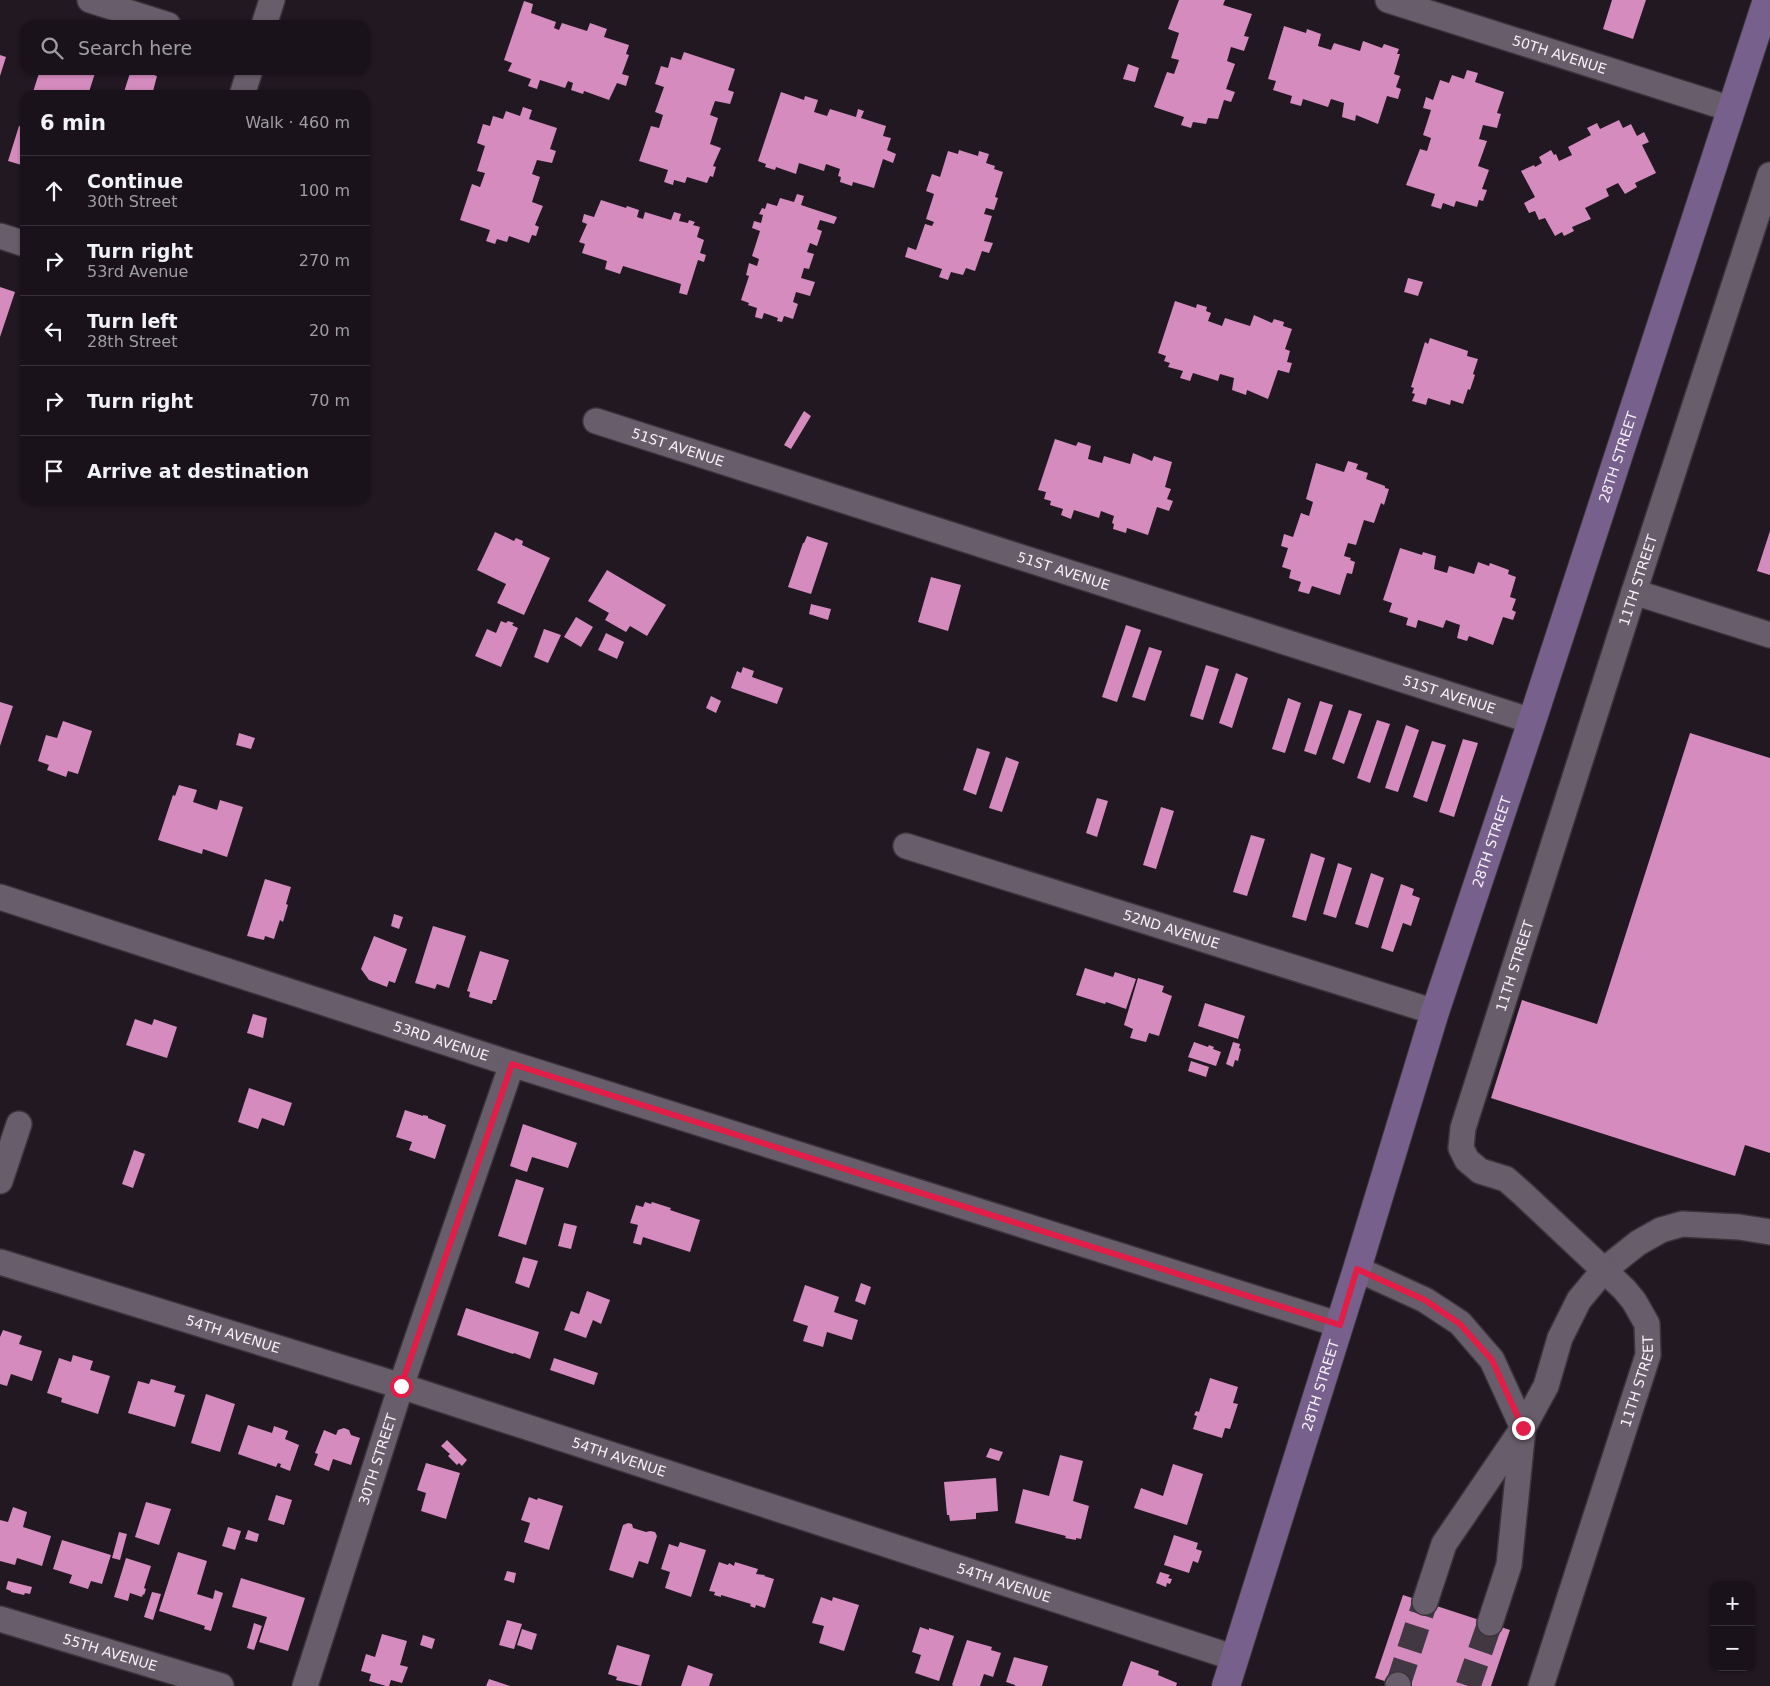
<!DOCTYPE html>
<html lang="en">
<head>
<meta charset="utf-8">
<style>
	:root { --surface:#19121a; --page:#221b23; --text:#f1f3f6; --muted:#9f9ea2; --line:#373239 }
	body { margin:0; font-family:"DejaVu Sans",sans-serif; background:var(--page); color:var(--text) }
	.controls { position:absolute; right:15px; bottom:15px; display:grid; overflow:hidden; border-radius:10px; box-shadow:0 1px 4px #0004 }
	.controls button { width:45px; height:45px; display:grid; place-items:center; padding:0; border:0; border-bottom:1px solid var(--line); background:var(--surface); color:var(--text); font:25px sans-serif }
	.stop { position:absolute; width:15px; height:15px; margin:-11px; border:4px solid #e11d48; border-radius:50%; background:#fff }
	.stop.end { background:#e11d48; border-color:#fff; box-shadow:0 1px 5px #0008 }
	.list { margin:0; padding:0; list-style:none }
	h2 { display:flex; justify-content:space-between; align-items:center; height:65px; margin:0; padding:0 20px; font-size:21px }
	h2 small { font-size:16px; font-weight:400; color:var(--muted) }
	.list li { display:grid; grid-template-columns:32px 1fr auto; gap:15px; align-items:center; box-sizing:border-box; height:70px; padding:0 20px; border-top:1px solid var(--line) }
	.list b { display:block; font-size:19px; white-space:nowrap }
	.list p { margin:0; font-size:16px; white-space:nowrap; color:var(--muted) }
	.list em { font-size:16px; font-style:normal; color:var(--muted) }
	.icon { flex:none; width:28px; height:28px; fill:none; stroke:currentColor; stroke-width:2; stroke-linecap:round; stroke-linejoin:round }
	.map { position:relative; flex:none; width:1770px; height:1686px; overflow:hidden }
	.search { position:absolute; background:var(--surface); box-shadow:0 1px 4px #0004; left:20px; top:20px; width:350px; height:55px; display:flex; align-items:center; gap:12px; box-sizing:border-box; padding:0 18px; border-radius:15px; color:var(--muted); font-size:19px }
	.panel { position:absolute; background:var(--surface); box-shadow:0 1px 4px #0004; left:20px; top:90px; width:350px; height:415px; border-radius:15px }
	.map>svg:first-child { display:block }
</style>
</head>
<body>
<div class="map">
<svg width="1770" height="1686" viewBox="0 0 1770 1686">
	<rect width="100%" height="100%" fill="#211822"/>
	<!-- building -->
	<path fill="#d58bbe" d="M1179 0H1225L1223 5 1252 14 1244 36 1249 37 1244 51 1231 47 1227 61 1235 64 1226 89 1235 92 1231 102 1224 100 1218 119 1208 118 1206 124 1193 122 1191 128 1181 125 1184 117 1154 107 1167 72 1174 74 1179 60 1171 58 1179 33 1168 29Z
		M1612 0H1646L1633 39 1603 29Z
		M524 1 533 4 531 13 556 22 554 28 559 30 562 23 587 31 590 23 607 29 604 37 629 45 626 54 629 55 622 74 629 76 626 86 617 83 609 100 584 91 583 94 571 90 573 83 568 81 565 88 540 80 537 89 528 86 531 79 508 71 512 63 504 60Z
		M1284 26 1306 33 1307 29 1321 34 1318 46 1331 50 1334 43 1360 51 1363 41 1382 48 1384 44 1399 49 1397 54H1400L1394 74 1400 76 1396 87 1401 89 1398 99 1387 96 1378 124 1356 115 1355 121 1342 117 1344 103 1331 99 1328 107 1303 99 1301 106 1290 103 1292 96 1273 90 1276 81 1268 79Z
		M684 52 735 69 728 90 734 92 730 104 715 101 710 115 718 118 710 144 721 148 713 166 716 167 713 177 710 176 707 183 687 177 685 183 674 180 673 185 664 182 668 170 639 161 651 126 659 128 663 115 655 112 664 87 655 84 661 66 668 68 671 57 681 60Z
		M0 55 6 57 0 76Z
		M1128 64 1139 68 1135 82 1123 79Z
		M40 70H58L68 73 69 70H96L88 95H32Z
		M131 70H139L157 76 152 95H123Z
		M1467 70 1478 73 1475 82 1504 92 1497 113 1501 114 1497 128 1483 125 1479 139 1487 141 1478 166 1489 170 1482 189 1487 190 1483 201 1479 200 1477 207 1456 201 1454 207 1443 203 1441 209 1431 206 1435 194 1406 185 1420 149 1427 151 1431 138 1423 135 1431 110 1423 108 1426 97 1433 100 1440 80 1449 83 1452 75 1464 79Z
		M781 92 804 100 805 96 818 100 814 112 827 116 830 109 856 117 858 109 864 111 861 118 886 126 883 136 891 138 887 150 896 154 893 163 883 159 874 188 853 182 852 186 840 182 841 177 838 176 840 169 826 164 824 171 799 163 796 174 776 167 775 170 765 167 766 164 758 161Z
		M523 107 532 110 529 119 557 128 550 149 556 151 552 163 537 160 532 174 540 177 532 202 543 206 535 225 539 227 536 236 532 235 529 243 509 236 507 242 497 239 495 244 486 241 490 230 460 220 472 184 480 187 485 173 477 171 485 146 477 143 483 124 490 126 493 116 503 119 506 111 520 116Z
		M1619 120 1623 128 1631 124 1637 136 1644 132 1649 142 1642 145 1656 173 1635 183 1637 187 1625 194 1618 183 1606 189 1609 196 1585 208 1591 219 1572 227 1574 231 1564 236 1562 232 1555 236 1545 218 1539 220 1535 211 1529 213 1524 203 1535 197 1521 171 1534 165 1535 167 1542 163 1539 157 1551 150 1554 155 1556 154 1559 161 1572 155 1568 147 1591 135 1587 128 1597 123 1600 129Z
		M19 126 25 127V166L8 161Z
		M959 150 978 156 979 151 989 154 986 163 995 166 994 169 1003 172 995 197 998 198 994 210 986 208 984 214 992 216 984 241 993 243 989 253 982 251 975 271 966 268 963 275 951 272 948 280 939 277 942 269 905 257 908 247 916 250 925 224 932 226 934 222 926 219 934 194 926 191 932 174 940 177 948 151 958 154Z
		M797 194 804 196 801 205 837 217 834 224 820 220 817 229 822 231 817 246 810 243 807 252 814 254 809 269 804 268 801 278 815 282 810 296 796 292 793 302 798 304 793 319 784 316 782 322 777 321 778 318 764 313 762 319 755 317 757 308 748 305 749 303 741 300 749 276 746 275 749 263 757 266 759 259 752 256 760 231 752 228 754 221 761 223 763 215 759 214 762 208 765 209 767 203 777 206 780 198 794 202Z
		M601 200 626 208 627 206 639 210 637 217 643 219 645 212 671 220 674 212 681 214 679 221 688 223 689 220 695 222 693 225 700 227 697 237 704 240 700 253 706 255 704 262 698 260 687 295 679 293 681 284 623 266 620 274 605 269 607 261 582 253 585 244 579 242 587 224 582 222 584 214 594 217Z
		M1408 278 1423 282 1418 296 1404 292Z
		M0 287 15 292 0 337Z
		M1175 301 1196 308 1197 304 1207 307 1206 311 1211 313 1208 321 1222 326 1225 318 1250 326 1254 315 1272 323 1274 319 1284 322 1283 326 1292 329 1285 349 1290 351 1287 362 1292 363 1289 373 1278 370 1268 399 1247 390 1246 395 1232 390 1234 378 1220 374 1218 381 1193 373 1190 381 1180 378 1183 371 1168 367 1170 363 1164 361 1166 356 1158 353Z
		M1430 338 1468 351 1467 356 1478 359 1473 374 1475 375 1470 390 1468 389 1463 404 1451 400 1450 405 1428 398 1426 405 1412 401 1415 394 1412 393 1414 388 1411 387 1425 342 1428 344Z
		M25 342V359L20 358Z
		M804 411 811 416 791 449 784 445Z
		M1055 439 1076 446 1078 442 1091 446 1088 459 1102 463 1104 456 1130 464 1133 453 1152 461 1154 456 1172 462 1165 487 1171 489 1167 499 1173 501 1169 511 1157 507 1148 535 1127 528 1126 533 1113 529 1114 524 1112 523 1114 516 1101 511 1099 518 1074 510 1071 519 1061 515 1063 509 1050 505 1051 501 1044 499 1046 492 1038 490Z
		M1348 461 1358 464 1356 469 1368 473 1366 479 1385 486V488L1389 489 1384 505 1381 503 1374 523 1364 520 1356 545 1348 543 1344 556 1351 558 1350 560 1355 562 1352 574 1347 573 1340 595 1312 586 1309 594 1298 591 1301 582 1289 578 1291 570 1282 567 1288 548 1281 546 1284 534 1293 537 1301 513 1309 516 1313 502 1306 499 1316 463 1344 472Z
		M1770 531V575L1757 571Z
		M495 532 514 541 516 538 523 541 522 545 550 558 524 615 497 603 506 584 477 570Z
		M807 536 828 543 811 594 788 587 803 543H804Z
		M1400 548 1422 555 1423 552 1436 556 1434 569 1447 573 1449 566 1474 574 1478 562 1489 566 1490 563 1509 570 1508 574 1516 577 1510 597 1516 599 1512 610 1516 612 1513 620 1503 617 1493 645 1469 636 1467 641 1457 638 1460 625 1446 620 1443 628 1418 620 1416 628 1406 625 1408 618 1389 612 1392 603 1383 600Z
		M607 570 666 605 647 636 630 626 626 632 605 620 609 613 588 601Z
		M931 577 961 585 948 631 918 622Z
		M811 604 831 609 828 620 809 614Z
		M576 617 593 627 581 647 564 637Z
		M501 621 506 623 508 621 514 623 512 625 518 628 501 667 475 656 487 629 496 633Z
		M1126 625 1141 630 1117 702 1102 697Z
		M544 629 561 635 548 663 534 657Z
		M606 633 624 642 617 659 598 650Z
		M1149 647 1162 651 1145 701 1132 697Z
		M1206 665 1219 669 1203 720 1190 716Z
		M743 667 754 671 752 677 783 688 777 704 731 688 737 671 741 673Z
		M1236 673 1248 678 1232 728 1219 723Z
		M711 696 721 701 716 713 706 708Z
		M1288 698 1301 703 1285 753 1272 749Z
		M1320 701 1333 705 1316 755 1304 751Z
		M0 702 13 706 0 746Z
		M1349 710 1362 714 1344 764 1332 759Z
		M1377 720 1390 724 1370 783 1357 778Z
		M63 721 92 731 78 774 68 771 66 777 47 770 49 765 38 761 46 735 57 738Z
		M1406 725 1419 730 1398 792 1385 788Z
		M239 733 255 738 251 749 236 745Z
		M1690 733 1770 758V1153L1745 1145 1735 1176 1491 1098 1522 1000 1597 1024Z
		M1463 739 1478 743 1454 817 1439 812Z
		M1432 741 1446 745 1427 802 1413 797Z
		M977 748 990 752 976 795 963 790Z
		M1006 757 1019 762 1002 812 989 808Z
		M179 785 197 790 193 802 217 810 220 800 243 807 227 857 203 849 202 854 158 840 173 795 175 796Z
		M1097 798 1108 801 1097 837 1086 833Z
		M1161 807 1174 811 1156 869 1143 865Z
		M1251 835 1265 839 1247 896 1233 892Z
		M1311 853 1325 858 1306 921 1292 917Z
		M1338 863 1352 868 1336 918 1323 914Z
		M1371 873 1384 878 1368 928 1355 924Z
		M265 879 291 887 286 904 288 905 283 922 280 920 274 939 265 936 264 940 247 936Z
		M1401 884 1414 889 1412 895 1420 898 1411 926 1403 923 1393 952 1381 948Z
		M394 914 403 917 399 929 391 926Z
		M433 926 466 936 449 988 437 984 435 989 415 983Z
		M374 936 407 949 395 983 389 981 387 987 369 980 361 969Z
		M480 951 509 960 496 1000H493L492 1004 469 997 470 992 467 991Z
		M1085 968 1113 977 1115 972 1136 979 1126 1009 1106 1002 1105 1004 1076 995Z
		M1138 978 1164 986 1162 992 1172 996 1159 1036 1149 1033 1146 1042 1130 1038 1133 1029 1124 1025Z
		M1205 1003 1245 1016 1238 1039 1198 1026Z
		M253 1014 267 1018 263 1038 247 1033Z
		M135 1019 152 1025 154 1019 177 1027 167 1058 126 1045Z
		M1194 1042 1208 1047 1209 1045 1214 1047 1213 1049 1221 1052 1216 1066 1188 1057Z
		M1233 1042 1240 1044 1239 1048 1241 1049 1238 1061 1235 1060 1233 1067 1226 1064Z
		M1191 1061 1209 1067 1206 1077 1188 1071Z
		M249 1088 292 1103 284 1126 262 1118 258 1129 238 1122Z
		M405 1110 423 1116V1115L428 1116V1118L446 1125 435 1159 409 1150 412 1142 396 1137Z
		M523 1124 577 1143 568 1168 532 1157 527 1172 510 1166Z
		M134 1150 145 1154 133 1188 122 1184Z
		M516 1179 544 1188 526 1245 498 1236Z
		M645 1202 651 1204 652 1202 671 1208 670 1210 700 1220 690 1252 643 1237 641 1245 633 1243 638 1225 630 1223 636 1205 643 1207Z
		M564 1223 577 1226 571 1249 558 1246Z
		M523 1257 538 1261 529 1288 515 1283Z
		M861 1283 871 1287 865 1305 855 1301Z
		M805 1285 839 1297 834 1312 858 1320 852 1340 827 1332 823 1347 803 1341 808 1326 793 1321Z
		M587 1291 610 1300 601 1324 593 1320 586 1338 564 1330 571 1311 579 1314Z
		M466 1308 539 1332 530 1359 514 1353 513 1354 457 1335Z
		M3 1330 22 1336 19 1344 42 1351 32 1381 11 1374 7 1386 0 1384V1337Z
		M73 1355 93 1361 90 1370 110 1376 98 1414 61 1402 62 1398 47 1393 59 1358 71 1362Z
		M554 1358 598 1373 594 1385 550 1370Z
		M1210 1378 1238 1387 1233 1403 1238 1404 1230 1429 1225 1428 1222 1438 1193 1429 1197 1416 1194 1415 1196 1411 1199 1412Z
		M151 1379 176 1386 174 1392 185 1395 175 1427 128 1413 138 1381 149 1384Z
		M206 1394 235 1404 220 1452 191 1443Z
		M248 1425 272 1433 274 1426 288 1431 285 1439 299 1445 290 1471 280 1467 281 1464 278 1463 276 1467 238 1454Z
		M344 1428 349 1430 351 1435 360 1438 351 1465 333 1459 329 1471 314 1465 318 1454 315 1453 324 1430 336 1435 338 1430Z
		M447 1440 467 1460 462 1466 459 1463 457 1465 448 1456 450 1454 441 1446Z
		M990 1448 1003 1452 999 1461 986 1457Z
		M1060 1455 1083 1461 1073 1501 1089 1506 1081 1539 1076 1538V1540L1065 1538 1066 1536 1015 1523 1023 1489 1049 1496Z
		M426 1463 460 1473 446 1519 421 1511 426 1493 417 1490Z
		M1173 1464 1203 1474 1187 1525 1134 1508 1141 1488 1163 1496Z
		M996 1478 998 1511 976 1513V1519L950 1521 949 1515H947L944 1482Z
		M276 1495 292 1500 284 1525 268 1520Z
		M529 1497 537 1500 538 1498 563 1506 549 1550 524 1542 530 1523 521 1520Z
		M146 1502 171 1509 159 1545 135 1537Z
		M13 1507 27 1512 23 1527 51 1536 42 1566 17 1558 15 1565 0 1561V1520L8 1522Z
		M628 1523 632 1524 633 1528 646 1532 650 1531 655 1532 657 1536 648 1564 639 1561 633 1578 609 1570 623 1525Z
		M228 1527 241 1531 235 1550 222 1546Z
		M248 1530 259 1534 257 1542 245 1539Z
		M119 1532 127 1534 120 1560 112 1558Z
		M1174 1535 1198 1543 1196 1549 1202 1551 1198 1563 1193 1561 1189 1573 1164 1565Z
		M62 1540 111 1555 102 1584 91 1581 88 1589 69 1583 72 1575 53 1569Z
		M680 1542 706 1550 691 1597 665 1588 670 1572 661 1569 669 1544 678 1547Z
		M178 1552 207 1561 197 1594 213 1599 215 1590 223 1593 211 1631 204 1629 205 1626 159 1611Z
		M126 1558 151 1566 144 1588 146 1589 144 1595 143 1594 142 1597 130 1593 128 1601 114 1597Z
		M719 1562 728 1565 729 1563 734 1566 735 1562 758 1569 756 1574 765 1575 764 1576 774 1579 765 1608 756 1605 755 1608 750 1606 751 1604 721 1595V1597L714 1595 715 1592 709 1591Z
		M507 1571 516 1573 514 1583 504 1580Z
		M1160 1572 1170 1575 1168 1578 1172 1579 1170 1584 1167 1583 1166 1587 1156 1583Z
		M241 1578 305 1598 288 1651 259 1642 267 1617 232 1607Z
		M8 1581 32 1587 30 1594 25 1593 24 1595 11 1592V1591L6 1589Z
		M152 1592 161 1594 153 1620 144 1617Z
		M1403 1595 1510 1630 1491 1686H1400L1375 1678Z
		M821 1597 832 1601 833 1597 859 1605 844 1651 819 1643 824 1626 812 1623Z
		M507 1620 522 1624 514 1649 499 1645Z
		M254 1623 262 1626 254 1650 247 1648Z
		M920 1627 929 1630V1628L954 1636 939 1681 915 1673 921 1655 912 1652Z
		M522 1629 537 1634 532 1650 517 1645Z
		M382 1634 407 1641 400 1665 408 1667 402 1683 391 1680 389 1686H386L369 1681 371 1674 361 1671 366 1654 375 1657Z
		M423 1635 435 1639 432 1649 420 1645Z
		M967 1640 992 1647 991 1650 1001 1653 993 1677 984 1674 980 1686H954L952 1685Z
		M617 1645 650 1655 641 1686 616 1680 617 1677 608 1674Z
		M1014 1657 1048 1666 1042 1686H1015V1685L1006 1682Z
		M1131 1661 1159 1671 1158 1675 1177 1683 1176 1686H1122Z
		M688 1665 713 1674 709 1686H681Z
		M489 1679 510 1686H486Z"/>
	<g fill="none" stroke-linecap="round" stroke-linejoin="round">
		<!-- street-tunnel -->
		<path stroke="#413842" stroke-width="25" stroke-dasharray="25 12" stroke-linecap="butt" d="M1398 1685 1425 1602
			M1468 1686 1490 1623"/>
		<defs>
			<g id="street">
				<path d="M90 0 168 25"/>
				<path id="s1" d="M1388 0 1731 109"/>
				<path d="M264 25 272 0"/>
				<path d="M242 95 250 70"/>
				<path d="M0 236 25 244"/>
				<path id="s2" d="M596 421 1532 721"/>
				<path d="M1634 592 1770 635"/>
				<path id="s3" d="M906 846 1435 1012"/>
				<path id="s4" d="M0 897 512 1064 1340 1325"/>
				<path d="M0 1181 19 1124"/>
				<path id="s5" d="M0 1262 401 1386 1235 1658"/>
				<path d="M1357 1269 1425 1300 1460 1323 1492 1360 1523 1428 1509 1565 1490 1623"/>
				<path d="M1425 1602 1444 1544 1523 1428 1546 1386 1560 1338 1579 1300 1604 1270 1638 1243 1661 1230 1682 1224 1739 1227 1770 1232"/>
				<path id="s6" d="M0 1619 221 1686"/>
				<path id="s7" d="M305 1686 401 1386 512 1064"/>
				<path d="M1398 1686V1685"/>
				<path id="s8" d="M1541 1686 1648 1355 1647 1324 1634 1301 1624 1289 1523 1194 1506 1179 1480 1171 1467 1160 1461 1148 1463 1128 1634 592 1770 175"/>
			</g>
			<g id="secondary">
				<path id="s9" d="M1226 1686 1357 1269 1435 1012 1532 721 1767 0"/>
			</g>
		</defs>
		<!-- street casing -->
		<use href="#street" stroke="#39333b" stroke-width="28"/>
		<!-- secondary casing -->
		<use href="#secondary" stroke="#39333b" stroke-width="30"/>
		<!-- street -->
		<use href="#street" stroke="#685d6a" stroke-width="25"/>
		<!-- secondary -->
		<use href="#secondary" stroke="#77608b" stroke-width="28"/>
	</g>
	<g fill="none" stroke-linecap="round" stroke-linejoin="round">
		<!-- route -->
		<path stroke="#e11d48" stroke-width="6" d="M401 1386 512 1064 1340 1325 1357 1269 1425 1300 1460 1324 1492 1360 1523 1428"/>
	</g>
	<g text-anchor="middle" stroke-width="5" stroke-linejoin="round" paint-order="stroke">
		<!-- street labels -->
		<g font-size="14" fill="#f6f0f8" stroke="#211822">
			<text dy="5" stroke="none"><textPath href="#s1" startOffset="180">50TH AVENUE</textPath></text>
			<text dy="5" stroke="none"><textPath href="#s2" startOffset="86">51ST AVENUE</textPath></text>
			<text dy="5" stroke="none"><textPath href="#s9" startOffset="1290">28TH STREET</textPath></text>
			<text dy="5" stroke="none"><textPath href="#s2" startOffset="491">51ST AVENUE</textPath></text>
			<text dy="5" stroke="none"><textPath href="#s8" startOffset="1235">11TH STREET</textPath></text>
			<text dy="5" stroke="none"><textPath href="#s2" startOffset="896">51ST AVENUE</textPath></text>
			<text dy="5" stroke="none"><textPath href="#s9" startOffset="885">28TH STREET</textPath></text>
			<text dy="5" stroke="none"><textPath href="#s3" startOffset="278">52ND AVENUE</textPath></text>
			<text dy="5" stroke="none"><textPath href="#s8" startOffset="830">11TH STREET</textPath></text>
			<text dy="5" stroke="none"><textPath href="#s4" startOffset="464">53RD AVENUE</textPath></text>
			<text dy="5" stroke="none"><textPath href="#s5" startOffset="244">54TH AVENUE</textPath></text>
			<text dy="5" stroke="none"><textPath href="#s8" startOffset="320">11TH STREET</textPath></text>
			<text dy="5" stroke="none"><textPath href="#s9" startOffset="315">28TH STREET</textPath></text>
			<text dy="5" stroke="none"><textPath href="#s5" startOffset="649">54TH AVENUE</textPath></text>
			<text dy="5" stroke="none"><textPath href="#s7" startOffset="238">30TH STREET</textPath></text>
			<text dy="5" stroke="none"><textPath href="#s5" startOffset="1054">54TH AVENUE</textPath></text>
			<text dy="5" stroke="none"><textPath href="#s6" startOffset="115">55TH AVENUE</textPath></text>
		</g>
	</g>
</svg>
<div class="controls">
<button>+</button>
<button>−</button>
</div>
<div class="stop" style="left:401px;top:1386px"></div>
<div class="stop end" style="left:1523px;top:1428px"></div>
<div class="search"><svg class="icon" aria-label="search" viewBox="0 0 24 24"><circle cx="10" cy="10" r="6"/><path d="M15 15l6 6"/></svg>Search here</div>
<section class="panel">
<h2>6 min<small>Walk · 460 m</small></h2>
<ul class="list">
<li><svg class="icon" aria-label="ahead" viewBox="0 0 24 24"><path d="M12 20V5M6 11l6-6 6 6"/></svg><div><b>Continue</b><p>30th Street</p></div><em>100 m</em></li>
<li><svg class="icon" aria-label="right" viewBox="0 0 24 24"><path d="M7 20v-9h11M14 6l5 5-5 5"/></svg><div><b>Turn right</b><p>53rd Avenue</p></div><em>270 m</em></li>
<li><svg class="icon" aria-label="left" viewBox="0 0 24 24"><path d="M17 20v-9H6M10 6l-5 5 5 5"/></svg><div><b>Turn left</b><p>28th Street</p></div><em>20 m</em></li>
<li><svg class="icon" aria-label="right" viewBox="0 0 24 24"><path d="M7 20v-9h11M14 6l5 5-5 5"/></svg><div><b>Turn right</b></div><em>70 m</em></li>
<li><svg class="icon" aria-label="arrive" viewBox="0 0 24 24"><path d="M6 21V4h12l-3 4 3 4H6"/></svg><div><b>Arrive at destination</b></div></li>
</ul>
</section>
</div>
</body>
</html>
